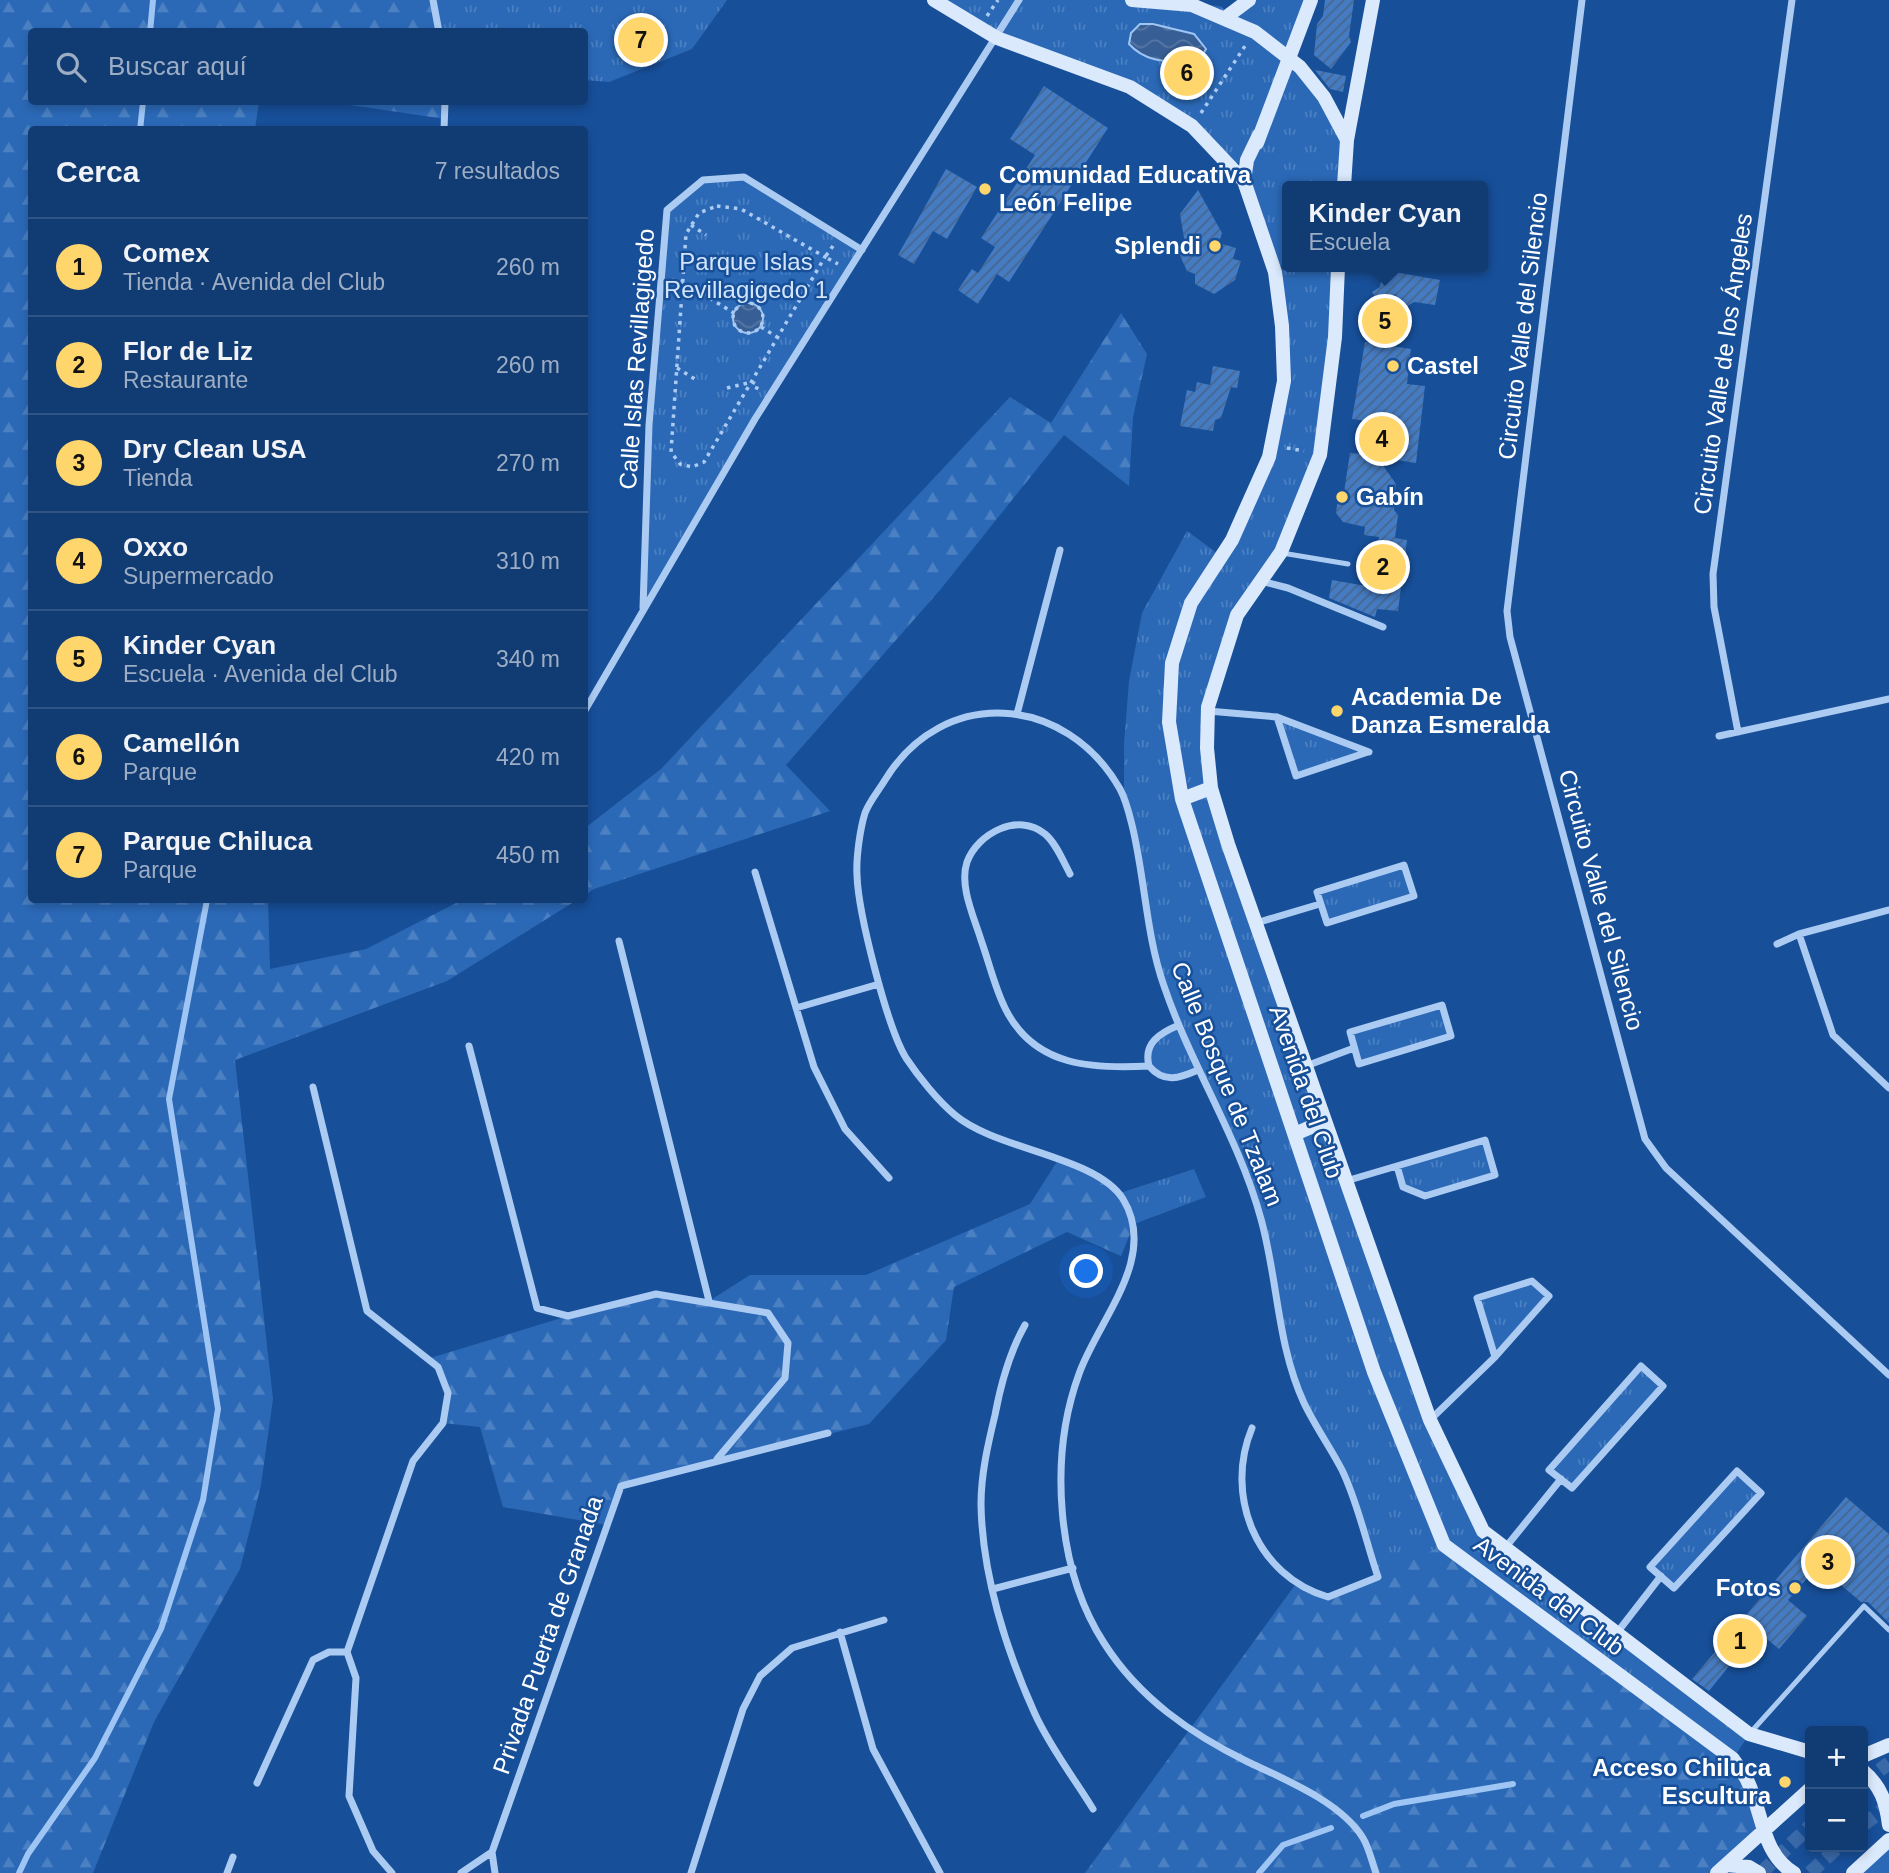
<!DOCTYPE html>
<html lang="es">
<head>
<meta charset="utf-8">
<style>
	:root { --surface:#113b73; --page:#1e467b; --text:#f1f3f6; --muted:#9cadc4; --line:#305585; --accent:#ffd66c }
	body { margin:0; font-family:Helvetica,sans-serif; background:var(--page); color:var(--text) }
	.controls { position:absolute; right:21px; bottom:21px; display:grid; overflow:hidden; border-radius:7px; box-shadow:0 4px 10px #0003 }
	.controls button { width:63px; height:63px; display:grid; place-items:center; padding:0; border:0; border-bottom:2px solid var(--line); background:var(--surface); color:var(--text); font:35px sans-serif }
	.you { position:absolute; left:1087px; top:1272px; width:24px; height:24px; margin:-18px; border:5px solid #fff; border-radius:50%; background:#1a73e8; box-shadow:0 0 0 10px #1a73e833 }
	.badge { display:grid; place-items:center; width:46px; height:46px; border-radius:50%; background:var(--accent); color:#111; font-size:23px; font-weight:700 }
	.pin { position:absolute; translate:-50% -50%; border:4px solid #fff; box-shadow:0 2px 7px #0006 }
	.popup { position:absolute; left:1282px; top:181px; width:206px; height:91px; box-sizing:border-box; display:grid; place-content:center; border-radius:7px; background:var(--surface); filter:drop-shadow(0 2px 5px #0005); font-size:23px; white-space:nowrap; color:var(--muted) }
	.popup b { font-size:26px; color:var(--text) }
	.popup::after { content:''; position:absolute; left:50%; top:100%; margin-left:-14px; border:14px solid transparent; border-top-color:var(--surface) }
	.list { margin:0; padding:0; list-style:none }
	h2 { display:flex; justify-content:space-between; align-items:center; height:91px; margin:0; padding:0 28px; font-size:30px }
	h2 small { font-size:23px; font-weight:400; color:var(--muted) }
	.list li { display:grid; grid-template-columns:46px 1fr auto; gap:21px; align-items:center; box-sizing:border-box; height:98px; padding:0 28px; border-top:2px solid var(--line) }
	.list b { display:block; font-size:26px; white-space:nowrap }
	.list p { margin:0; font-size:23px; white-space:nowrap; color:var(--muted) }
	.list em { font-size:23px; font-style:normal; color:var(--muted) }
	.icon { flex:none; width:38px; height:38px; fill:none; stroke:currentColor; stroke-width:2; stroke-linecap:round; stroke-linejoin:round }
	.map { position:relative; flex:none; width:1889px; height:1873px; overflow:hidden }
	.search { position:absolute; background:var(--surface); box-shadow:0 4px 10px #0003; left:28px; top:28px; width:560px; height:77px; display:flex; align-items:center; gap:18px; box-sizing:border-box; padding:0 24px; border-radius:7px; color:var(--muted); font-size:26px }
	.panel { position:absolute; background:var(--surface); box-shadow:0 4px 10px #0003; left:28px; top:126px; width:560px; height:777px; border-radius:7px }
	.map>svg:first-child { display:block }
</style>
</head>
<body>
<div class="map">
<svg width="1889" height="1873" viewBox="0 0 1889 1873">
	<defs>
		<pattern id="grass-tufts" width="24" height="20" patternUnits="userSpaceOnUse" patternTransform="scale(1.75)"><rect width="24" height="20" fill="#2b69b7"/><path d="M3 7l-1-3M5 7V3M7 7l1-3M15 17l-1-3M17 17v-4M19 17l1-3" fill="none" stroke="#4b80c2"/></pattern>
		<pattern id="forest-firs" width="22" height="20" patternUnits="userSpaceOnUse" patternTransform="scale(1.75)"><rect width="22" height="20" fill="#2b69b7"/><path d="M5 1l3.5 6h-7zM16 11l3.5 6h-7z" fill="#4b80c2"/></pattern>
		<pattern id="water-waves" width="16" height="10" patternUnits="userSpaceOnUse" patternTransform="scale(1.75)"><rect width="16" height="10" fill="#385f95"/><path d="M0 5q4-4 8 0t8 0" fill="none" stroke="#5677a5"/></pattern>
		<pattern id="building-hatch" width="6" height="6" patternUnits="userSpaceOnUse" patternTransform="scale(1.75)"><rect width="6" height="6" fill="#447bc2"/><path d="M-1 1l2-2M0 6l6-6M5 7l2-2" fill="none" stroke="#48668d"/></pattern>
	</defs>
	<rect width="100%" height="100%" fill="#174f99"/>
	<!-- grass -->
	<path fill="url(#grass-tufts)" d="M433 0H727L692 49 609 82 585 80 584 32 439 31Z
		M934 0H1137L1220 6 1230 14 1245 0H1311L1246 160 1235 164 1129 87 1046 56Z
		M1289 60 1296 66 1345 141 1343 186H1287V262L1276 269 1246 182Z
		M744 177 862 250 755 419 643 611 649 425 667 210 703 180Z
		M1290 267H1338L1320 455 1281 552 1237 615 1208 707 1211 788 1430 1420 1483 1531 1749 1734 1733 1759 1378 1577 1344 1475 1303 1402 1280 1331 1262 1221 1238 1153 1198 1071 1177 1079 1149 1066 1150 1045 1178 1025 1161 980 1124 794V744L1129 681 1142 613 1187 531 1221 556 1269 457 1284 381 1276 272Z
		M1277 717 1369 752 1296 776Z
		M1404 865 1414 896 1327 923 1317 892Z
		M1442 1005 1451 1036 1359 1064 1350 1032Z
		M1485 1140 1495 1175 1425 1196 1403 1187 1397 1166Z
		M1194 1169 1206 1197 1134 1224 1120 1193Z
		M1532 1281 1549 1296 1495 1357 1477 1298Z
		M1641 1366 1663 1386 1572 1488 1550 1469Z
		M1737 1471 1761 1493 1674 1588 1650 1567Z"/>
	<!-- forest -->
	<path fill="url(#forest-firs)" d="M0 0H433L439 31 32 32V102H259L255 129 32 130V900H268L270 969 366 949 462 900H577L447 981 235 1060 273 1399 261 1485 240 1569 154 1722 93 1873H0Z
		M330 102H445V119Z
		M1121 313 1147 354 1133 417 1129 486 1064 435 940 590 786 765 830 811 594 889 585 895V828L661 769 1010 397 1051 423Z
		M1058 1160 1084 1170 1120 1193 1134 1224 1121 1256 1067 1232 954 1287 946 1340 869 1424 621 1486 607 1525 503 1507 480 1427 443 1423C447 1397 449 1376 427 1359L568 1316 656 1294 709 1301 750 1275H866L1030 1204Z
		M1444 1545 1733 1759 1765 1830 1720 1873H1085L1295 1585 1328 1597 1378 1577Z
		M1889 1840V1873H1853Z"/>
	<!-- water -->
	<path fill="url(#water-waves)" stroke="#9ec5f4" stroke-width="2" d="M1140 24H1153L1194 34 1206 49 1198 63C1173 61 1148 65 1129 44L1131 33Z
		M733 318a15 15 0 1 1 30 0a15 15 0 1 1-30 0Z"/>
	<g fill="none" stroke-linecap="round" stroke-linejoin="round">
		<!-- stream -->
		<path stroke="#9ec5f4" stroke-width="6" d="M150 32 153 0
			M140 130 143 102
			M1363 1816 1394 1804 1513 1784
			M19 1873 28 1854 95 1758 161 1629 203 1500 218 1409 169 1099 207 900
			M1259 1873 1283 1845 1331 1828"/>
	</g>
	<!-- building -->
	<path fill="url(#building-hatch)" d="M1325 0H1354L1349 36 1351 42 1331 69 1314 55 1317 24 1323 16Z
		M1315 70 1346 76 1343 92 1330 89Z
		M1044 86 1108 128 1009 282 997 274 978 304 958 290 972 269 978 273 995 247 981 238 1035 155 1010 139Z
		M946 169 977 187 947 239 933 231 914 264 898 255Z
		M1198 190 1222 233 1219 243 1236 248 1233 259 1241 261 1235 280 1214 294 1195 284V274L1187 271 1176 247 1185 244 1180 214Z
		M1383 270 1440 280 1435 305 1414 302 1404 308 1395 294 1380 304 1372 292 1380 287Z
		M1365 342 1411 349 1407 384 1425 386 1416 463 1377 457 1396 484 1394 510 1398 515 1395 538 1407 540 1398 611 1377 609 1375 617 1329 598 1332 580 1372 587 1379 537 1364 535 1365 527 1343 522 1336 513 1339 491 1344 492 1350 453 1362 454 1367 421 1352 419Z
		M1213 366 1240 371 1237 388 1231 387 1221 418 1215 420 1213 431 1180 426 1187 390 1195 392 1197 382 1210 385Z
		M1846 1497 1889 1534V1623L1868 1602H1861L1828 1574 1819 1584 1809 1576 1788 1600 1807 1616 1779 1649 1757 1631 1709 1691 1692 1679Z"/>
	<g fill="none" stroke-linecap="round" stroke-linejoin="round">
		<!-- secondary-tunnel -->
		<path stroke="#3a69a8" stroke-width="14" stroke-dasharray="14 7" stroke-linecap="butt" d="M1863 1783 1889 1763
			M1863 1825 1889 1805
			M1761 1873 1810 1826
			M1810 1873 1838 1847"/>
		<!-- path -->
		<path stroke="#accbf2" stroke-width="3.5" stroke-dasharray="3.5 5" stroke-linecap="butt" d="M987 16 998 0
			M1201 113 1245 46
			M717 206 741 209 825 257 704 462 692 467 680 464 671 452 686 234 699 213Z
			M691 225 706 235
			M833 246 825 257 838 264
			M672 280 683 282 734 313
			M733 318a15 15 0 1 1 30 0a15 15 0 1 1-30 0Z
			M761 327 777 337
			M677 368 698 381
			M727 388 752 382 758 385 756 390
			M1287 448 1304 451"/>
		<!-- lane -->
		<path stroke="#accbf2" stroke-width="5" d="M1282 553 1348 564
			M1751 1732 1864 1606 1889 1630"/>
		<!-- street -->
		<path stroke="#accbf2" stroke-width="7" d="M433 0 439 32
			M1582 0 1507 611 1510 637 1645 1139 1666 1168 1889 1375
			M444 130 445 102
			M1261 581 1288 588 1383 627
			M643 608 649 425 667 210 703 180 744 177 862 250
			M1208 711 1277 717 1369 752
			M584 712 755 419 1019 0
			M1017 714 1060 550
			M1277 717 1296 776 1368 752
			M1738 732 1714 607 1713 574 1792 0
			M1719 736 1889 699
			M1404 865 1414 896 1327 923 1317 892Z
			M755 872 814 1067 845 1129 889 1178
			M1070 874C1063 861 1056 843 1045 834 1018 812 978 833 967 862 959 886 974 917 981 940 989 962 995 989 1006 1010 1035 1067 1093 1069 1149 1066
			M1256 923 1320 904
			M1799 934 1833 1035 1889 1088
			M619 941 709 1301
			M1777 944 1799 934 1889 910
			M1442 1005 1451 1036 1359 1064 1350 1032Z
			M796 1008 879 984
			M1179 1025C1160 1033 1143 1043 1149 1066 1164 1084 1180 1078 1198 1070
			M469 1046 537 1308 568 1316 656 1294 768 1313 788 1343 785 1378 717 1459
			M1306 1066 1354 1048
			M313 1087 367 1311 438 1367 448 1393 443 1423 413 1461 347 1652 356 1678 349 1796 373 1851 392 1873
			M1346 1181 1485 1140 1495 1175 1425 1196 1403 1187 1397 1166
			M1025 1325C1009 1353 1001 1383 995 1415 988 1444 981 1474 981 1504 982 1574 1006 1650 1035 1714 1050 1747 1074 1778 1093 1809
			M1641 1366 1663 1386 1572 1488 1549 1470Z
			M1430 1420 1495 1357 1549 1296 1532 1281 1477 1298 1495 1357
			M1252 1428C1224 1495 1256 1576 1328 1597L1378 1577C1366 1542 1358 1503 1342 1470 1330 1447 1315 1426 1304 1403 1277 1345 1278 1280 1261 1219 1239 1138 1191 1066 1164 986 1146 935 1145 878 1132 825 1129 813 1126 800 1120 789 1066 694 943 685 885 780 879 790 869 802 865 813 860 829 856 858 857 875 858 912 887 1027 906 1058 918 1076 938 1101 955 1115 996 1150 1096 1156 1123 1199 1159 1258 1098 1320 1079 1374 1049 1456 1056 1569 1104 1643 1139 1698 1191 1734 1248 1762 1284 1779 1341 1802 1363 1838 1369 1848 1372 1862 1376 1873
			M1737 1471 1761 1493 1674 1588 1650 1567Z
			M1505 1548 1561 1479
			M993 1589 1073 1568
			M840 1632 873 1749 940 1873
			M1616 1634 1661 1576
			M257 1783 313 1660 329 1652H347
			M227 1873 233 1857
			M461 1873 492 1852
			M495 1873 492 1852 621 1486 828 1433
			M691 1873 743 1709 760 1676 792 1648 884 1620"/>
		<!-- secondary -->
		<path stroke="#dae9fc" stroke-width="14" d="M934 0 997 38 1130 87 1192 126 1244 181
			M1132 0 1192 5 1255 32 1300 67 1324 97 1347 140
			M1225 18 1249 0
			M1259 135 1247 160 1244 181 1275 272 1282 326 1284 381 1269 457 1232 540 1191 603 1172 663 1169 722 1182 799 1374 1372 1444 1545 1733 1759C1738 1767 1745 1774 1748 1782 1763 1814 1762 1854 1794 1873
			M1257 143 1311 0
			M1344 186 1347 140 1373 0
			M1338 267 1335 337 1320 455 1281 552 1237 615 1208 707 1207 748 1211 788 1228 844 1430 1420 1483 1531 1749 1734 1810 1752
			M1182 799 1211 788
			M1297 1133 1325 1121
			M1863 1756 1889 1745
			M1863 1771C1881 1786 1886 1802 1889 1825
			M1726 1865 1749 1867 1759 1873
			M1717 1873 1810 1789
			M1853 1873 1889 1840"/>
	</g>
	<!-- markers -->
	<g fill="#ffd66c" stroke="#174f99" stroke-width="2.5">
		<circle cx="985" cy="189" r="7"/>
		<circle cx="1215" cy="246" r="7"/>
		<circle cx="1393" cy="366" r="7"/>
		<circle cx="1342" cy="497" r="7"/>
		<circle cx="1337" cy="711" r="7"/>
		<circle cx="1795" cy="1588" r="7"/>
		<circle cx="1785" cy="1782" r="7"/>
	</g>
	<g text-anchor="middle" stroke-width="5" stroke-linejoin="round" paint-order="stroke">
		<!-- poi labels -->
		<g font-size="24" font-weight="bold" fill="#fff" stroke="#174f99" text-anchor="start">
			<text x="999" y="183">Comunidad Educativa<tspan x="999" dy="28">León Felipe</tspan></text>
			<text x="1201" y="254" text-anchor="end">Splendi</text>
			<text x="1407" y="374">Castel</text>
			<text x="1356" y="505">Gabín</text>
			<text x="1351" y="705">Academia De<tspan x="1351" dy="28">Danza Esmeralda</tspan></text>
			<text x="1781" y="1596" text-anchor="end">Fotos</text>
			<text x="1771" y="1776" text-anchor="end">Acceso Chiluca<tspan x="1771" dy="28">Escultura</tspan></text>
		</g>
		<!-- park labels -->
		<g font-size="24" fill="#d3e5fc" stroke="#174f99">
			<text x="746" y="270">Parque Islas<tspan x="746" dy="28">Revillagigedo 1</tspan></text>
		</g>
		<!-- street labels -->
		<g font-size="24" fill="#fff" stroke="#174f99">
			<text transform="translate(1523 326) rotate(-83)" y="8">Circuito Valle del Silencio</text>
			<text transform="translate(637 359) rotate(-86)" y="8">Calle Islas Revillagigedo</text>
			<text transform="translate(1723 364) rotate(-82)" y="8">Circuito Valle de los Ángeles</text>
			<text transform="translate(1601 900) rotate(75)" y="8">Circuito Valle del Silencio</text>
			<text transform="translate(1227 1084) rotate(68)" y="8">Calle Bosque de Tzalam</text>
			<text transform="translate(1306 1092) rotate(71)" y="8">Avenida del Club</text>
			<text transform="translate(1549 1596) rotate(37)" y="8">Avenida del Club</text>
			<text transform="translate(548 1635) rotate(-71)" y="8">Privada Puerta de Granada</text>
		</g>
	</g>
</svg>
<div class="controls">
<button>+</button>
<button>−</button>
</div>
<div class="you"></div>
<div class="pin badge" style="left:1740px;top:1641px">1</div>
<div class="pin badge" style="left:1383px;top:567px">2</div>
<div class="pin badge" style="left:1828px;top:1562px">3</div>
<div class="pin badge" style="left:1382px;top:439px">4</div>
<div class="pin badge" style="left:1385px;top:321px">5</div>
<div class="popup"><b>Kinder Cyan</b>Escuela</div>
<div class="pin badge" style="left:1187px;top:73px">6</div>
<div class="pin badge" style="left:641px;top:40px">7</div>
<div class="search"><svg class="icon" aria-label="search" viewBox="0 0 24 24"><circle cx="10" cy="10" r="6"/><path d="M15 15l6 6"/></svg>Buscar aquí</div>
<section class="panel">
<h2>Cerca<small>7 resultados</small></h2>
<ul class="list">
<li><span class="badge">1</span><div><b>Comex</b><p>Tienda · Avenida del Club</p></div><em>260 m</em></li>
<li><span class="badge">2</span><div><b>Flor de Liz</b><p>Restaurante</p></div><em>260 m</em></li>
<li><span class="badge">3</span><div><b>Dry Clean USA</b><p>Tienda</p></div><em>270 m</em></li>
<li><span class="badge">4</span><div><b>Oxxo</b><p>Supermercado</p></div><em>310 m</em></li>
<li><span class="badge">5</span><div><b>Kinder Cyan</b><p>Escuela · Avenida del Club</p></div><em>340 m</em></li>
<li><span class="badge">6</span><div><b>Camellón</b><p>Parque</p></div><em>420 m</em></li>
<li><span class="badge">7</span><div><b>Parque Chiluca</b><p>Parque</p></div><em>450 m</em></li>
</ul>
</section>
</div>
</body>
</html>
